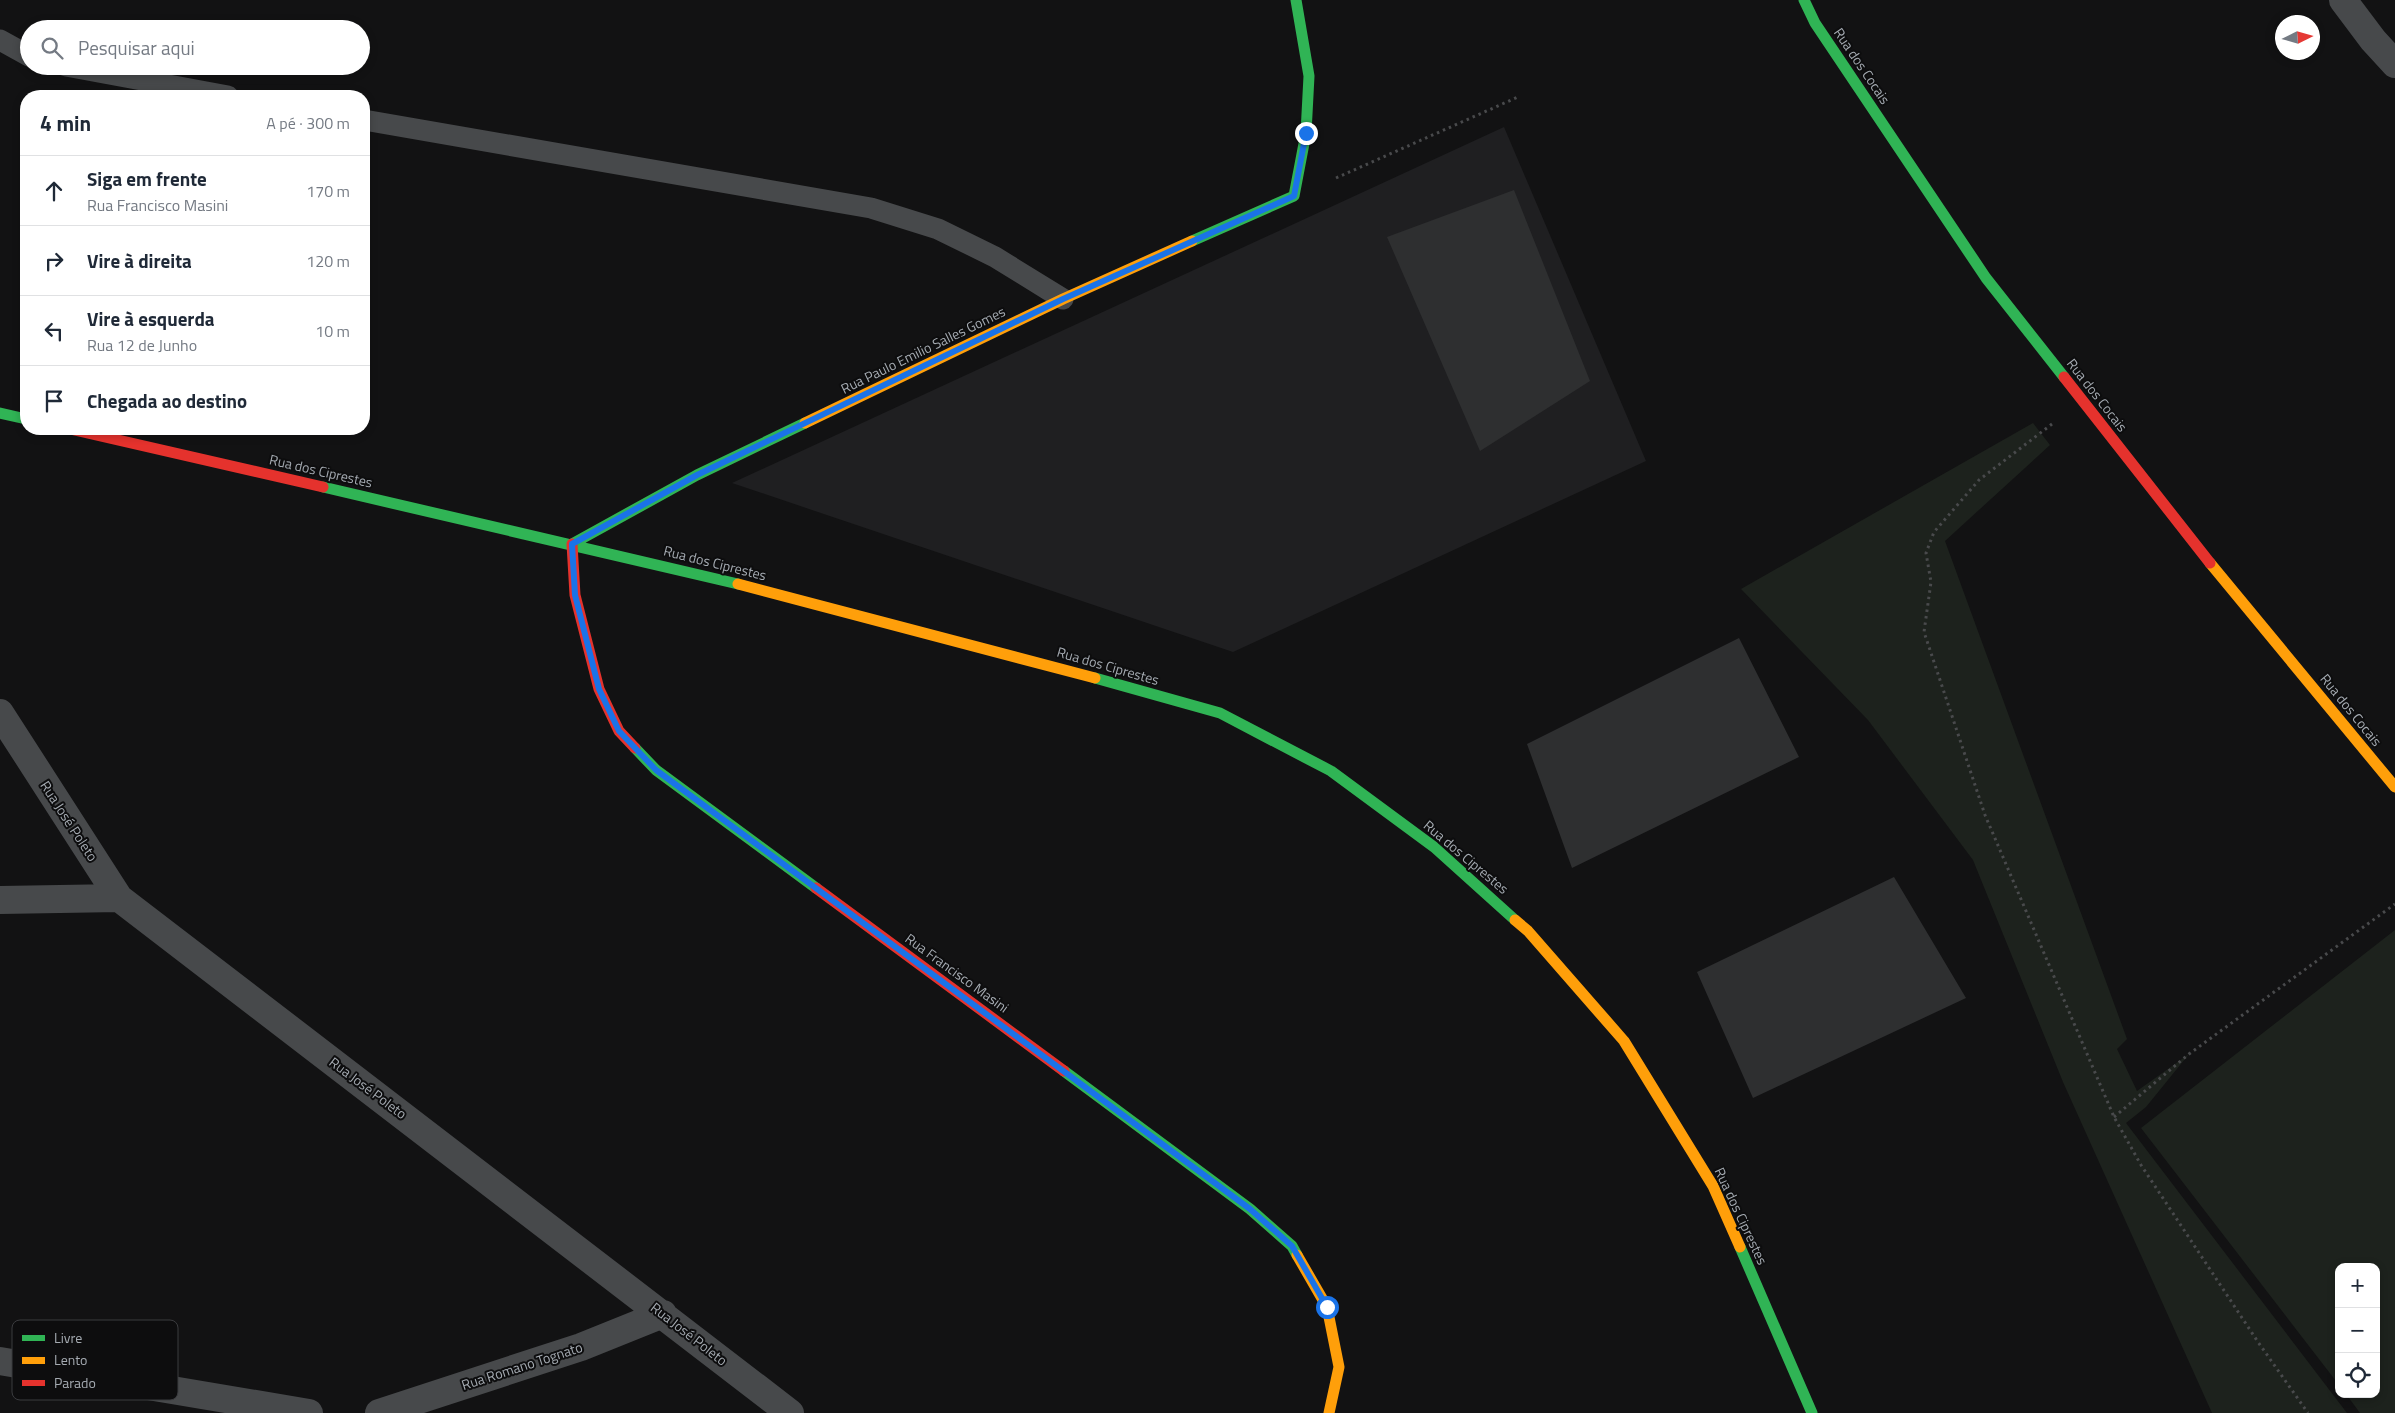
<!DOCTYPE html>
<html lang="pt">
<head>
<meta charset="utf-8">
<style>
	:root { --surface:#fff; --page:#f6f6f7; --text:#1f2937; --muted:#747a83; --line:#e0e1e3 }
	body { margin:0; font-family:"Titillium Web",sans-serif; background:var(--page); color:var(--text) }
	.controls { position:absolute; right:15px; bottom:15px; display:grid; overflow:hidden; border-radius:10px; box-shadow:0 2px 8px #0003 }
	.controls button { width:45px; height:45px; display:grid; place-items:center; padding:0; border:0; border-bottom:1px solid var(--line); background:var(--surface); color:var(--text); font:25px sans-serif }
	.compass { position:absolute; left:2275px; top:15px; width:45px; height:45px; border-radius:50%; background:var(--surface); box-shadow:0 2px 8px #0003; rotate:85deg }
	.stop { position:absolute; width:15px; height:15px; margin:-11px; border:4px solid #1a73e8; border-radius:50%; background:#fff }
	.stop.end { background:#1a73e8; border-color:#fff; box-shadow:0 1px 5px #0008 }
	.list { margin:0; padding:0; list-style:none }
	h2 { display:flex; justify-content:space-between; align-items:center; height:65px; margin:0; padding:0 20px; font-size:21px }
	h2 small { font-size:16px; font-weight:400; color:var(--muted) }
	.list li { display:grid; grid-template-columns:32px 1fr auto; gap:15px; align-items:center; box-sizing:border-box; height:70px; padding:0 20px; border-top:1px solid var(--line) }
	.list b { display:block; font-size:19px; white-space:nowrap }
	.list p { margin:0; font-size:16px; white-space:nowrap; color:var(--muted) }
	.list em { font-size:16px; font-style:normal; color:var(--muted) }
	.icon { flex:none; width:28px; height:28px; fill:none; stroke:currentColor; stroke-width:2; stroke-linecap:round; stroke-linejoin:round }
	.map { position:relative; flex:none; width:2395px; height:1413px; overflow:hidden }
	.search { position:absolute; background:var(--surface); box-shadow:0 2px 8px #0003; left:20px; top:20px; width:350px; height:55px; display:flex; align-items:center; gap:12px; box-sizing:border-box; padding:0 18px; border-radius:28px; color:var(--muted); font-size:19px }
	.panel { position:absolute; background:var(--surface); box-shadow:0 2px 8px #0003; left:20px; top:90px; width:350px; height:345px; border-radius:20px }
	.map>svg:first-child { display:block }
</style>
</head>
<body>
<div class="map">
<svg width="2395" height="1413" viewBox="0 0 2395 1413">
	<rect width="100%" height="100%" fill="#121213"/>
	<!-- built -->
	<path fill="#1f1f21" d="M1504 127 1646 461 1233 652 732 483Z"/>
	<!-- green -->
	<path fill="#1d221d" d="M2033 423 2050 445 1945 541 2127 1039 2117 1049 2137 1091 2189 1054 2146 1107 2126 1123 2347 1413H2212L2063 1082 1973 860 1868 720 1741 589Z
		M2395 930V1413H2360L2346 1394H2376V1267H2339V1385L2141 1128Z"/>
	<!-- building -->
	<path fill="#2e2f30" d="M1514 190 1590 381 1480 451 1387 237Z
		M1739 638 1799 757 1572 868 1527 744Z
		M1894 877 1966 998 1753 1098 1697 972Z"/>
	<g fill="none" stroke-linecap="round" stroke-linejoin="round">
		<!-- path -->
		<path stroke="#494a4c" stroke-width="3" stroke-dasharray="2.5 4" stroke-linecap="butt" d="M1336 178 1518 97
			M2052 424 1979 480 1934 532 1926 553 1931 582 1924 632 1985 815 2114 1117 2141 1165 2258 1342 2308 1413
			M2114 1117 2189 1054 2395 904"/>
		<!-- lane -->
		<path stroke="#47494b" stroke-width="21" d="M0 40 29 56
			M66 66 228 96
			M364 120 871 208 938 229 995 257 1063 299"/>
		<!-- street -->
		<path stroke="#47494b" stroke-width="28" d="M2343 0 2373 40 2395 64
			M0 713 119 898 790 1413
			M0 900 119 898
			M0 1361 309 1413
			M379 1413 581 1347 663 1314"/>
		<!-- fast -->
		<path stroke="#30b455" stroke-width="11" d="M1804 0 1815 23 1986 278 2064 377
			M1192 241 1294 196 1306 133 1309 76 1296 0
			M0 413 26 419
			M323 487 738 584
			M572 544 697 475 805 423
			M1095 678 1220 713 1331 771 1434 847 1515 920
			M635 748 656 770 816 888
			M1064 1071 1250 1209 1292 1246 1297 1255
			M1740 1247 1812 1413"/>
		<!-- slow -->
		<path stroke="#ff9f0a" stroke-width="11" d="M805 423 1063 299 1192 241
			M2210 563 2395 787
			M738 584 1095 678
			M1515 920 1528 931 1624 1041 1713 1186 1740 1247
			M1297 1255 1327 1307 1339 1367 1329 1413"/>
		<!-- jam -->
		<path stroke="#e5322d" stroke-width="11" d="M2064 377 2210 563
			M70 429 323 487
			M572 544 575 595 599 689 619 731 635 748
			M816 888 1064 1071"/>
	</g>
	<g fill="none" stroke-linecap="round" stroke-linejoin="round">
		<!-- route -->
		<path stroke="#1a73e8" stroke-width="6" d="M1306 133 1294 196 1063 299 697 475 572 544 575 595 599 689 619 731 656 770 1250 1209 1292 1246 1327 1307"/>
	</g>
	<g text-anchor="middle" stroke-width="4" stroke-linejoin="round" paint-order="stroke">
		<!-- street labels -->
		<g font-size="14" fill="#a5abb2" stroke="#0d0d0e">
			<text transform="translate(1862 66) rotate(56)" y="5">Rua dos Cocais</text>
			<text transform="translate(923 350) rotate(-26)" y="5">Rua Paulo Emilio Salles Gomes</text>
			<text transform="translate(2097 395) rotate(52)" y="5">Rua dos Cocais</text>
			<text transform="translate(321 471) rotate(13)" y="5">Rua dos Ciprestes</text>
			<text transform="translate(715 563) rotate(14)" y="5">Rua dos Ciprestes</text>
			<text transform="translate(1108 666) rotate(16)" y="5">Rua dos Ciprestes</text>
			<text transform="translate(2351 710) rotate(51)" y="5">Rua dos Cocais</text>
			<text transform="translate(69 821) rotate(57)" y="5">Rua José Poleto</text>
			<text transform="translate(1466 857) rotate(40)" y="5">Rua dos Ciprestes</text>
			<text transform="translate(957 973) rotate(36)" y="5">Rua Francisco Masini</text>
			<text transform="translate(368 1088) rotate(37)" y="5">Rua José Poleto</text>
			<text transform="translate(1741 1216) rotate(65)" y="5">Rua dos Ciprestes</text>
			<text transform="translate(689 1334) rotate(38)" y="5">Rua José Poleto</text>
			<text transform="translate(522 1366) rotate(-18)" y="5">Rua Romano Tognato</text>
		</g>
	</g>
	<!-- legend -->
	<rect x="12" y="1320" width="166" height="80" rx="8" fill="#0d0d0e" stroke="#3b3c3f" stroke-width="1"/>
	<rect x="22" y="1335" width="23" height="6" fill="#30b455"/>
	<rect x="22" y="1357" width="23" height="7" fill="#ff9f0a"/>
	<rect x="22" y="1380" width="23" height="6" fill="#e5322d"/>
	<g font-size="14" fill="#a5abb2">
		<text x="54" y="1343">Livre</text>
		<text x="54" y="1365">Lento</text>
		<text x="54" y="1388">Parado</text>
	</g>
</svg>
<div class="controls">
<button>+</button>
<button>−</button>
<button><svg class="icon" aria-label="locate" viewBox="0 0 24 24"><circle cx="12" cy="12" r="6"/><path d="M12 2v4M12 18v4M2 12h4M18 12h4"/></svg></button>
</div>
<svg class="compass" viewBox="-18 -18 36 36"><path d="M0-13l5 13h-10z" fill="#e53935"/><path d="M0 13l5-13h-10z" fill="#747a83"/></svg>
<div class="stop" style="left:1327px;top:1307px"></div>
<div class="stop end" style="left:1306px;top:133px"></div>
<div class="search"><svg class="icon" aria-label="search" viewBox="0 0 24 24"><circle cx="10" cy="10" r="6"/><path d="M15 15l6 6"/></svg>Pesquisar aqui</div>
<section class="panel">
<h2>4 min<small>A pé · 300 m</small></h2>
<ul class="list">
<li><svg class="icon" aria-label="ahead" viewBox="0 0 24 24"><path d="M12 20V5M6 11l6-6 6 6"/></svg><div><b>Siga em frente</b><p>Rua Francisco Masini</p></div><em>170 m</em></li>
<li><svg class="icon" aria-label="right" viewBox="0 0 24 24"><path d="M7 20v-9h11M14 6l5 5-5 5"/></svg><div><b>Vire à direita</b></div><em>120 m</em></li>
<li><svg class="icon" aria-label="left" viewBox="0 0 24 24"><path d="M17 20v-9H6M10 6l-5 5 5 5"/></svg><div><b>Vire à esquerda</b><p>Rua 12 de Junho</p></div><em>10 m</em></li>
<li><svg class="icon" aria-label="arrive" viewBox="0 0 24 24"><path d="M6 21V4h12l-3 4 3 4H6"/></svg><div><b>Chegada ao destino</b></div></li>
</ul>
</section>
</div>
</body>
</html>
